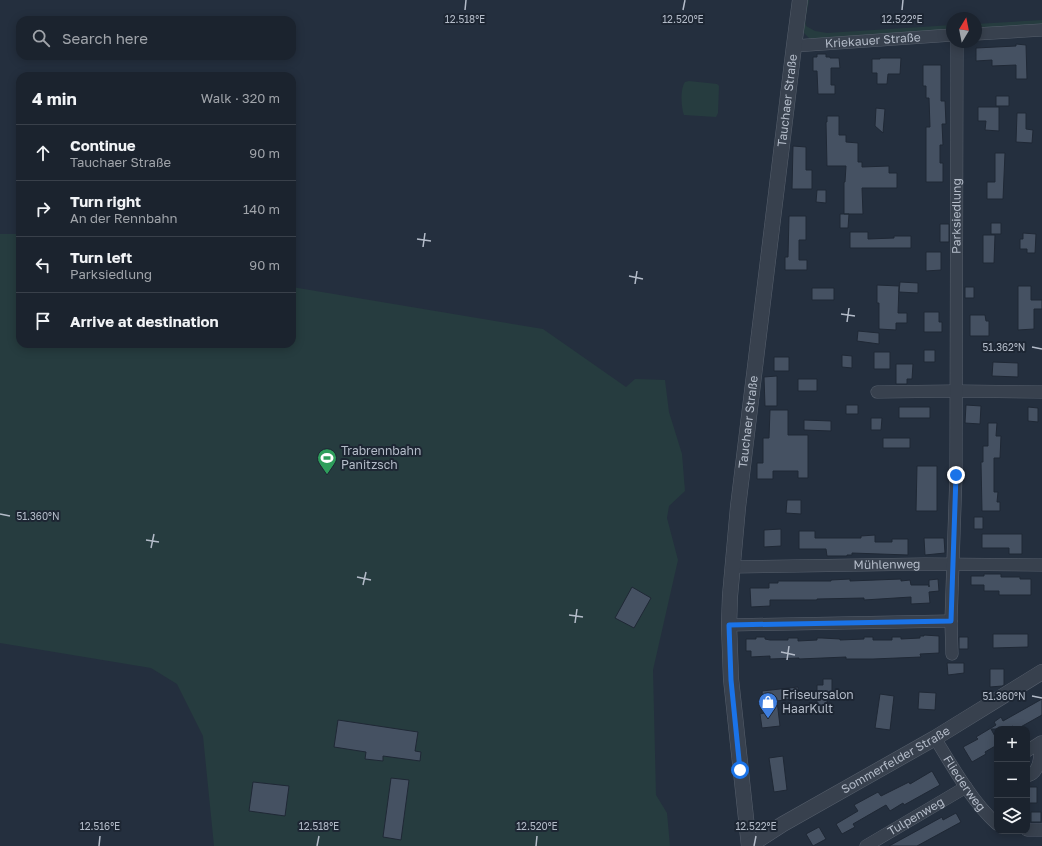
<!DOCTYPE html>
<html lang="en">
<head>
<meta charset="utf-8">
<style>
	:root { --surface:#1b232e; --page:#282f3a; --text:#f1f3f6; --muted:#a0a4aa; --line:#39404a }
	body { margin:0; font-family:"Golos Text",sans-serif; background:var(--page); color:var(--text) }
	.controls { position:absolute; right:12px; bottom:12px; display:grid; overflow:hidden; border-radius:8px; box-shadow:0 2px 10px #0003 }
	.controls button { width:36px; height:36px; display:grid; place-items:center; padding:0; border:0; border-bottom:1px solid var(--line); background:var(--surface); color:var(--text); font:20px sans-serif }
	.compass { position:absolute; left:946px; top:12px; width:36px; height:36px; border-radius:50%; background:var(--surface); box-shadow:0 2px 10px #0003; rotate:10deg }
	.stop { position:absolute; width:12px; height:12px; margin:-9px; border:3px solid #1a73e8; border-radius:50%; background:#fff }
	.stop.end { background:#1a73e8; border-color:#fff; box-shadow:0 1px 4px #0008 }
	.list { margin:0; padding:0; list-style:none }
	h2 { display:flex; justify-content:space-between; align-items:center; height:52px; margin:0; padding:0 16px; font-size:17px }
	h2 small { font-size:13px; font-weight:400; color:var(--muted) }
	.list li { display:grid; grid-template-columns:26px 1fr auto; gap:12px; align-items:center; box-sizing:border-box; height:56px; padding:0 16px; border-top:1px solid var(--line) }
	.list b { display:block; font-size:15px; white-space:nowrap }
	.list p { margin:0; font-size:13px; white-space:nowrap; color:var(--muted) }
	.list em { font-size:13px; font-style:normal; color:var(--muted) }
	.icon { flex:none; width:22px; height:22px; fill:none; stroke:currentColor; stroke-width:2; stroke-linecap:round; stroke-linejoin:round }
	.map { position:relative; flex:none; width:1042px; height:846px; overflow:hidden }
	.search { position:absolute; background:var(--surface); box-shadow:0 2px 10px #0003; left:16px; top:16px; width:280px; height:44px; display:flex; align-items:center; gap:10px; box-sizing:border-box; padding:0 14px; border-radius:12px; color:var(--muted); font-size:15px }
	.panel { position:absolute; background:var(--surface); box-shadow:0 2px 10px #0003; left:16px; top:72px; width:280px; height:276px; border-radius:12px }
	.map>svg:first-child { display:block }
</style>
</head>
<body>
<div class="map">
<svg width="1042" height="846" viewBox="0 0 1042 846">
	<rect width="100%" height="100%" fill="#242f3e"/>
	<!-- green -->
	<path fill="#263c3f" d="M805 0H809L805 20 806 26 815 31 827 33 952 25V32L814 40 809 38 803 32Z
		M1042 20V27L976 31V24Z
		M689 81 717 84 719 86 718 113 716 117 684 115C681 107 680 89 685 82Z
		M0 234H20V344H292V287L543 329 626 387 635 379 665 380 669 412 682 454 685 491 669 506 667 518 678 560 653 670 656 795 667 813 670 846H214L203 736 177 684 151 668 0 643Z"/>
	<!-- building -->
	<path fill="#455162" stroke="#1f2835" d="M1016 44 1026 45 1027 79H1016V65L992 66V60L976 61V48L1016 46Z
		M817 54H826V57H830V58H839L840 68H831V85H835V94H818L817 71H813V57H817Z
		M880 58H901L900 74H888L887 84H877V73H872V59H880Z
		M923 65H941V101H945L946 124H942L943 145H940V163H943V182H926V127H930L929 98H926V86H923Z
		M996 96H1009V106H996Z
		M978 107H999V131L985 130 986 121H978Z
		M876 108 885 109 883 133 875 126Z
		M1017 113H1026V129L1033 130 1032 143 1016 142Z
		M827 116H839V135H846V142L858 143V162H862V167L889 166V173H897V188H862L863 214H844V182H845L846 166H827L826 122H827Z
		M793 146 806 147V170H812V189H792Z
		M995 153H1005L1003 199H987V182H995Z
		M817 190H826V203L816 202Z
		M840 214H849L848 228H840Z
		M789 216H806V240H799V260H807V270H785V257H788Z
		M991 223H1001V234H991Z
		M940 224H949V242H940Z
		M850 232H868V239L894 238V236H911V248H850Z
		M1023 233 1036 234 1035 253H1027V249H1020V239H1023Z
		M983 235H995L994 263H983Z
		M926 252H941V270L926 271Z
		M900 282 918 283V293L899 292Z
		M877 285 899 286 898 313H907V323H896V330L879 329V303H877Z
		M1018 286H1031V300H1042V309H1034V329L1018 330Z
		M965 287H974V298H965Z
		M812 288H834V300H812Z
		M924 312H939V322H942V332H924Z
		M970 315H985L986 321H989V336H970Z
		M858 331 879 333V344L857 341Z
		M924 350H935V362H924Z
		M874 352H890V369H874Z
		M842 355 852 356V368L842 367Z
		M774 357H789V371H774Z
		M993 362 1018 363V377L992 376Z
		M896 364H913L912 379H907V384H896Z
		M777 376V406H765L764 377Z
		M798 379H817V391H798Z
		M846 405H858V414H846Z
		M966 405 981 406 980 424 965 423Z
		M899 407H930V418H899Z
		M1028 407 1038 408V422L1028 421Z
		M770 410H788V435H808V478H798V471H773V479H757V463H763V438H769Z
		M871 418H882L881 430H871Z
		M804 420 831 421V431L804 430Z
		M988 423H997L996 436H1001L1000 458H994V492H998L997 502H1000V511H982L981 462H983V446H988Z
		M883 438H910V448H883Z
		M917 466H937V511H916Z
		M787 500H801V514L786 513Z
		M974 517H983V529H974Z
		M781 529V546L764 547V530Z
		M799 531H815V538H861V536L875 535V542H892V539H908V555L852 553V555H847V556H827L826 549H799Z
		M982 534H1022V554H1009V548H982Z
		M924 538H944L945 553 925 555Z
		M984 574H1001V577H1020V579H1031V595H999V591H984V585H971V576H984Z
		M850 579V581L901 579V581L910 580 911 585H929V587V580L938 579 939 591 929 592 930 603 911 604V597L864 600V598L817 599V600H770V606L751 607 750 588H769V583H778V581H831V580Z
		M632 587 651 598 634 628 615 618Z
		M993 634H1028V647L993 648Z
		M924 635 939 636V653L920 654 921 657 873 659H846V657L799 659V658L770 659V656L751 657V651H746V639H756V637H765V639L770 640H788V638H798V641L817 640V638H822L840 639V640L864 639V637H873V640H892V637H901V639L920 638V636H924Z
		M959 637H968V649H959Z
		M947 663H964V673L948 675Z
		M990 669H1004V685L1002 686 990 687Z
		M823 679H832V699H827V706H817V685H823Z
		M798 687 799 698 777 701 780 726 762 728 760 714 764 713 762 691Z
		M919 692 936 693 935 710 918 709Z
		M880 694 894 696 890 730 875 728Z
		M1042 699V715L1017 729H1014L1013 726 1008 729H991L997 740V745L985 752 986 754 972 762 963 747 978 739 976 737 996 725 994 722 1001 717 1003 721Z
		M338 720 418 732 415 751 421 752 420 761 383 756V761L365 759 366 752 334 747Z
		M783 756 787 790 774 792 769 758Z
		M932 771 940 785 904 805 903 803 890 811 886 805 853 824 855 827 842 834 836 824 858 811 854 805 878 792 881 796 909 782 910 784Z
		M391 778 409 780 401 840 383 837Z
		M253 782 289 786 285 816 249 811Z
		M1027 787H1037V803H1027Z
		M1031 812H1041V822H1031Z
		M956 813 961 822 917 846H889L942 817 943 820Z
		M819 827 826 839 813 846 806 834Z"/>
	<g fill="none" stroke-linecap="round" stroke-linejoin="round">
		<defs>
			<g id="minor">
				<path d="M976 34 1042 30"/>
				<path id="s1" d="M794 46 952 35"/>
				<path d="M877 392 956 391 1041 392"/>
				<path id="s2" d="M732 567 925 564 1042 565"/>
				<path d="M729 625 951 621"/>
				<path id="s3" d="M952 654 951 621 956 475 957 42"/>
				<path id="s4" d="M935 738C952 766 973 803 997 824"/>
				<path d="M1027 751 1041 742C1040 753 1041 773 1027 776"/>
				<path d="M1027 830H1042"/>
				<path id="s5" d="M866 846 966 787"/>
			</g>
			<g id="tertiary">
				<path id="s6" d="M749 846 731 679 729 625 730 596 738 507 794 46 800 0"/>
				<path id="s7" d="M749 846 783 824 935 738 1042 672"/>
			</g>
		</defs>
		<!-- minor casing -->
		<use href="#minor" stroke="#565f6c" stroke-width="13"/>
		<!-- tertiary casing -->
		<use href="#tertiary" stroke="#565f6c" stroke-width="16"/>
		<!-- minor -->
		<use href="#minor" stroke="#38414e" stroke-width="12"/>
		<!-- tertiary -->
		<use href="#tertiary" stroke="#38414e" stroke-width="15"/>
	</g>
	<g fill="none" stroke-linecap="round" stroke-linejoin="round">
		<!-- route -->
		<path stroke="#1a73e8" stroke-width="5" d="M740 770 731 680 729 625 951 621 956 475"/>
	</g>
	<!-- ticks -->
	<path fill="none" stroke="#b4bcc9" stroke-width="1.5" d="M465 10 466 0M683 10 685 0M902 10 903 0M417 239 431 241M423 247 425 233M629 276 643 279M635 284 637 271M841 314 855 316M847 322 849 308M1032 347 1042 349M0 514 10 516M146 540 159 542M151 548 154 534M357 577 371 580M363 585 366 572M569 615 583 617M575 623 577 609M781 652 795 655M787 660 789 646M1032 696 1042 698M99 846 100 836M317 846 319 836M536 846 537 836M754 846 756 836"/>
	<!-- icons -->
	<defs>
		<symbol id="stadium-pin" viewBox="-11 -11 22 30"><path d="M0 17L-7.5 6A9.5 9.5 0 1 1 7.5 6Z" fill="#2e9e5b" stroke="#1d2633"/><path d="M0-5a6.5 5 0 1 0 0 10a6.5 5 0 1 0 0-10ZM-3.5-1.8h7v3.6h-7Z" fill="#fff"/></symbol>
		<symbol id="shop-pin" viewBox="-11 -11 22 30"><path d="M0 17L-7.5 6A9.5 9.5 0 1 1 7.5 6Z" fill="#3f7fe0" stroke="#1d2633"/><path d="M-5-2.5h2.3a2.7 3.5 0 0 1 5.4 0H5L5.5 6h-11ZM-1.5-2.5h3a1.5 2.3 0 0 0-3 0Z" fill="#fff"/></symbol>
	</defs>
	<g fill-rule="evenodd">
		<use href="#stadium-pin" x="316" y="447" width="22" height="30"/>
		<use href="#shop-pin" x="757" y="691" width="22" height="30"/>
	</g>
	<g text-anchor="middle" stroke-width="4" stroke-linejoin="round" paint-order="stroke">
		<!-- street labels -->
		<g font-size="12" fill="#b4bcc9" stroke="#1d2633">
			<text dy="4" stroke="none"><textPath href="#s1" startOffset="79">Kriekauer Straße</textPath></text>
			<text dy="4" stroke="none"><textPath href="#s6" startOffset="750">Tauchaer Straße</textPath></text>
			<text dy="4" stroke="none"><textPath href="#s3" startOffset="438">Parksiedlung</textPath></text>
			<text dy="4" stroke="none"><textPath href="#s6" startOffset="426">Tauchaer Straße</textPath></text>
			<text dy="4" stroke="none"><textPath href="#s2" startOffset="155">Mühlenweg</textPath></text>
			<text dy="4" stroke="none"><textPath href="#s7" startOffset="170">Sommerfelder Straße</textPath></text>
			<text dy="4" stroke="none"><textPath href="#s4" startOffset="54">Fliederweg</textPath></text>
			<text dy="4" stroke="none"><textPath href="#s5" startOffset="58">Tulpenweg</textPath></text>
		</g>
		<!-- poi labels -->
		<g font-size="12" fill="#b4bcc9" stroke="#1d2633" text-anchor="start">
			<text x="341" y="455">Trabrennbahn<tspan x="341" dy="14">Panitzsch</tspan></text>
			<text x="782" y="699">Friseursalon<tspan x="782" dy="14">HaarKult</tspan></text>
		</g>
	</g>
	<g font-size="10" text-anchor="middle" fill="#b4bcc9" stroke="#1d2633" stroke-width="4" stroke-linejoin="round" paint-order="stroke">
		<text x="465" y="23">12.518°E</text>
		<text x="683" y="23">12.520°E</text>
		<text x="902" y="23">12.522°E</text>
		<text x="1004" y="351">51.362°N</text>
		<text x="38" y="520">51.360°N</text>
		<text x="1004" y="700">51.360°N</text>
		<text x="100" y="830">12.516°E</text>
		<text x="319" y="830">12.518°E</text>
		<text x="537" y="830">12.520°E</text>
		<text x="756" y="830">12.522°E</text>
	</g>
</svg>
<div class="controls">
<button>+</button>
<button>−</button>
<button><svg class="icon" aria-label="layers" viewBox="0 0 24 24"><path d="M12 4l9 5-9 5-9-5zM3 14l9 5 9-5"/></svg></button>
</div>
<svg class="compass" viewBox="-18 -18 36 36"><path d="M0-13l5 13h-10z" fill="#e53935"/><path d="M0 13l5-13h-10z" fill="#a0a4aa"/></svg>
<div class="stop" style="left:740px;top:770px"></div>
<div class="stop end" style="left:956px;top:475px"></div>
<div class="search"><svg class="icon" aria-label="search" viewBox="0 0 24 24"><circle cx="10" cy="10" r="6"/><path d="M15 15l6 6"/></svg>Search here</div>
<section class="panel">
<h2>4 min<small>Walk · 320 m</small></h2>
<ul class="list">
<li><svg class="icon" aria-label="ahead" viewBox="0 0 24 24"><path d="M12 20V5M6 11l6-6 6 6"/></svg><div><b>Continue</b><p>Tauchaer Straße</p></div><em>90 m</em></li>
<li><svg class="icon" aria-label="right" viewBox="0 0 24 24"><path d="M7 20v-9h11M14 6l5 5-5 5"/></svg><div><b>Turn right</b><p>An der Rennbahn</p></div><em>140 m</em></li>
<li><svg class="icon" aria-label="left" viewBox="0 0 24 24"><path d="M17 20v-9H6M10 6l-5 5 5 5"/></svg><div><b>Turn left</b><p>Parksiedlung</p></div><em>90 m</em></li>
<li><svg class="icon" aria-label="arrive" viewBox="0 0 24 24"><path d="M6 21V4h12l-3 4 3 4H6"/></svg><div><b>Arrive at destination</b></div></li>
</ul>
</section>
</div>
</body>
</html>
